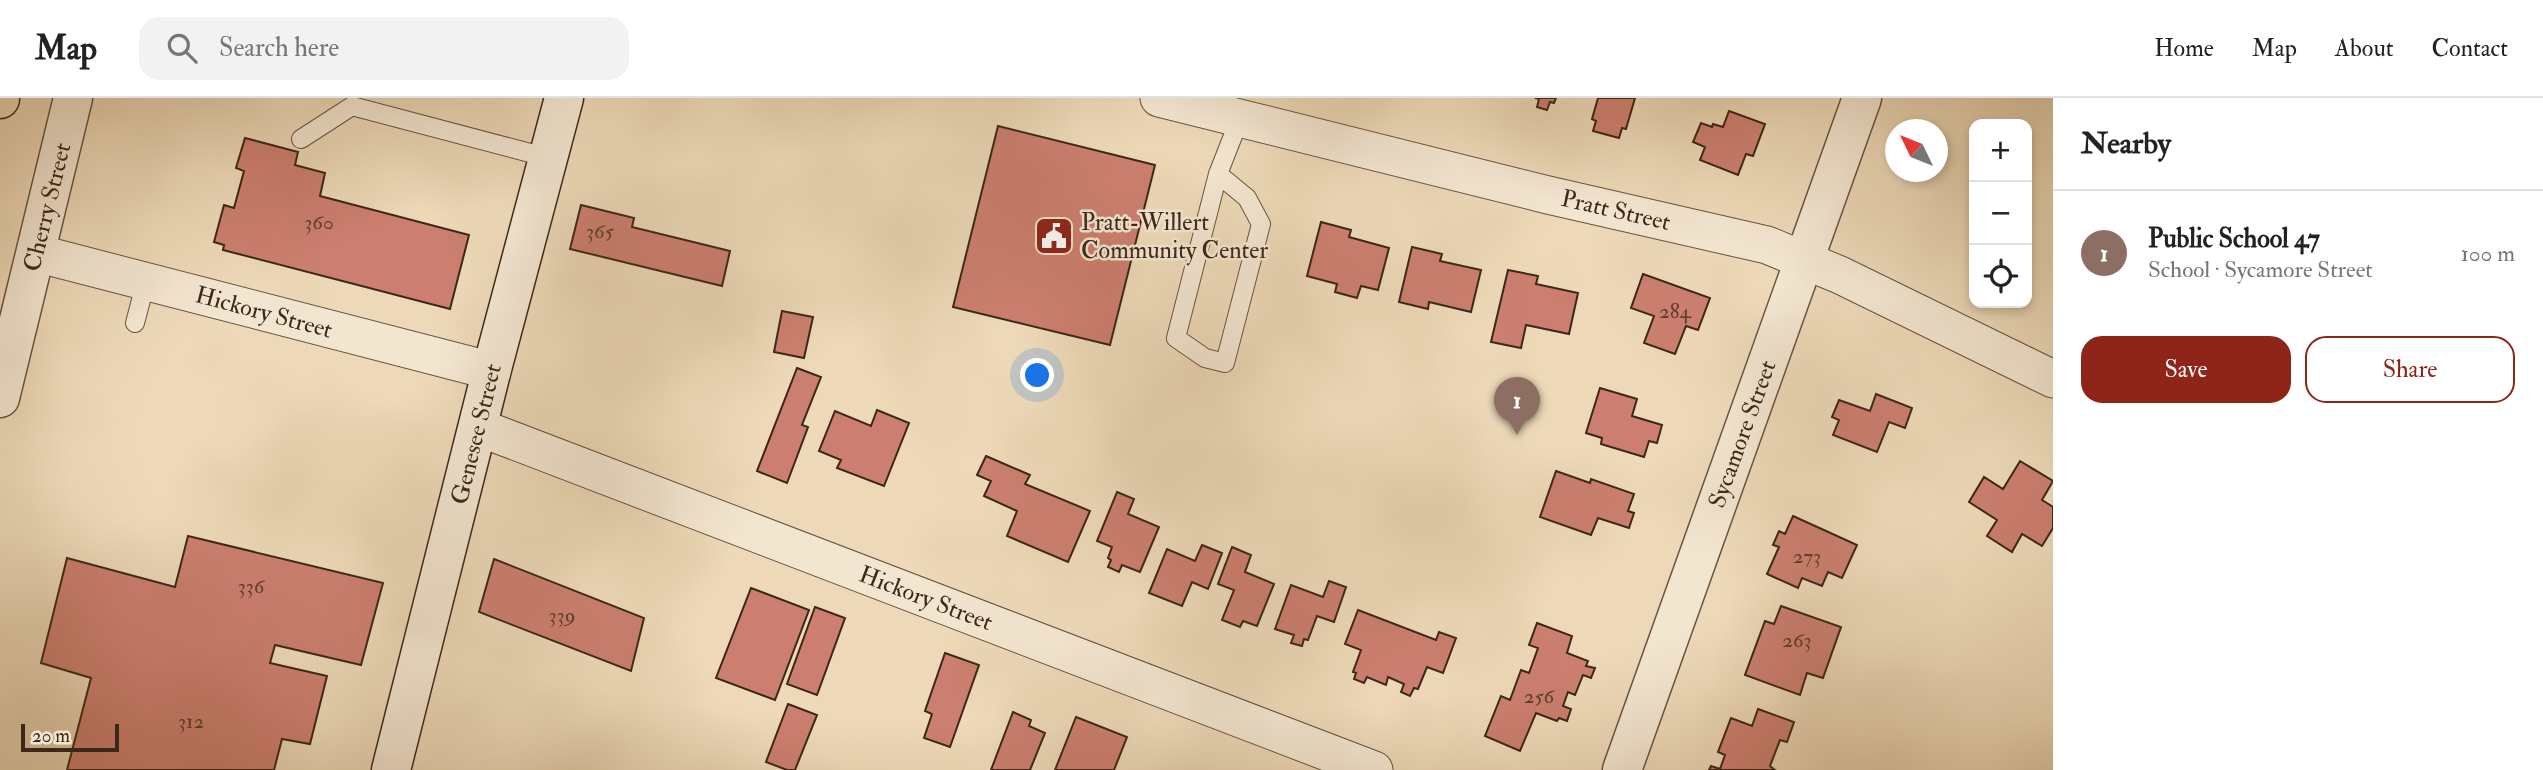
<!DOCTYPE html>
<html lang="en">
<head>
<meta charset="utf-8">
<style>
	:root { --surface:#fff; --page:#f2f2f2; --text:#222; --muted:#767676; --line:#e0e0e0; --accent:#8f2418 }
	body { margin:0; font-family:"IM FELL Double Pica",serif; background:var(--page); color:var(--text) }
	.controls { position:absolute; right:21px; top:21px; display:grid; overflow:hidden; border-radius:14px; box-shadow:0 4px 10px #0003 }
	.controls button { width:63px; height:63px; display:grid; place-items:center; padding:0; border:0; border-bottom:2px solid var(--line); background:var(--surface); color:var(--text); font:35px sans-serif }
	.compass { position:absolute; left:1885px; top:21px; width:63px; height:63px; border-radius:50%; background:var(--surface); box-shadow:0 4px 10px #0003; rotate:313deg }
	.scale { position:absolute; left:21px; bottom:18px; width:98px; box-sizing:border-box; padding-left:7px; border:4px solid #3c2719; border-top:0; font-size:19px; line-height:24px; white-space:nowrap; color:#3c2719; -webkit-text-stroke:5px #f3e6d1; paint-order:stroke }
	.you { position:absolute; left:1038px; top:278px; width:24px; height:24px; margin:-18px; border:5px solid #fff; border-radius:50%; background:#1a73e8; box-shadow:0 0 0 10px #1a73e833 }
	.badge { display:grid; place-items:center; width:46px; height:46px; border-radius:50%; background:var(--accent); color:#fff; font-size:23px; font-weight:700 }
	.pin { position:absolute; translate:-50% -58px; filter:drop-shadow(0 2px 4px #0008) }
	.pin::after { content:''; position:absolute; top:37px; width:24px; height:21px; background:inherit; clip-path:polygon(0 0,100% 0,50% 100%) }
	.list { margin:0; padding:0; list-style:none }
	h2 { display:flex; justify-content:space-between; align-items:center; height:91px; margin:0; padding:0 28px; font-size:30px }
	h2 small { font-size:23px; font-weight:400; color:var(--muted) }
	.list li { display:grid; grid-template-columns:46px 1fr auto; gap:21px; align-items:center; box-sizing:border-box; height:126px; padding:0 28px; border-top:2px solid var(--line) }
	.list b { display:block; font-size:26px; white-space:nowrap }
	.list p { margin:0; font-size:23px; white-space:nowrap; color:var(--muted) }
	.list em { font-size:23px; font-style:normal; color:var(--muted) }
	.actions { display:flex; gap:14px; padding:21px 28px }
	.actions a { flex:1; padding:16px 0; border:2px solid var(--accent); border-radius:21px; text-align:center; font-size:24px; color:var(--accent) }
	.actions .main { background:var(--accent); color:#fff }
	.icon { flex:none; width:38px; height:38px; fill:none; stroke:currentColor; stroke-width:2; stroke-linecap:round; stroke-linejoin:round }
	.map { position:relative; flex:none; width:2053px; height:672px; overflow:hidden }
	header { display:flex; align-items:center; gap:42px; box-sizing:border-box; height:98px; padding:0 35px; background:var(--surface); border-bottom:2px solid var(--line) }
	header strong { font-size:33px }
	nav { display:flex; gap:38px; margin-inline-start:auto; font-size:24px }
	.search { width:490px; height:63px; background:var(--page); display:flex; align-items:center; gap:18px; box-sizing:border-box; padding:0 24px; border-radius:21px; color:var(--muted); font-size:26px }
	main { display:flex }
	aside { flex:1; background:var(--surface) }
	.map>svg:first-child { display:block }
</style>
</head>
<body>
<header>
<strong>Map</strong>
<div class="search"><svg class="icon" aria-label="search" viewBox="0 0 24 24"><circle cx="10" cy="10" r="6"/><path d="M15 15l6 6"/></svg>Search here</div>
<nav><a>Home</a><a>Map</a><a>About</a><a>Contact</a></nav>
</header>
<main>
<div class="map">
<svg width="2053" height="672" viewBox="0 0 2053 672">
	<rect width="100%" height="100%" fill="#edd9b8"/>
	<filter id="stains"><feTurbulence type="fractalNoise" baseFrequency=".00286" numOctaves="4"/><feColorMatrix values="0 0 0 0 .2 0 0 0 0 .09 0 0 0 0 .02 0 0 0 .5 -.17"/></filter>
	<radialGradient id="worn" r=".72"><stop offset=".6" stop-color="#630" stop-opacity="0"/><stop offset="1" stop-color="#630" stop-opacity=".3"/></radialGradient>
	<!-- building -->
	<path fill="#cc7f70" stroke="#3c2719" stroke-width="2" d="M1535 0H1556L1554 5 1550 4 1547 12 1537 9 1539 1Z
		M1598 0H1635L1626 31 1622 30 1619 40 1593 33 1596 23 1592 21Z
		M1729 13 1765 26 1753 58 1746 56 1738 77 1700 62 1705 49 1693 44 1701 25 1712 29 1713 26 1723 29Z
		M998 28 1155 67 1110 247 953 209Z
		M245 40 298 54 295 67 325 75 320 98 469 137 450 211 223 152 224 147 214 144 224 107 234 110 244 73 236 70Z
		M581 107 634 120 632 129 730 153 722 188 570 151Z
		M1321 124 1351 132 1349 139 1389 150 1378 192 1361 188 1357 200 1335 194 1337 186 1307 178Z
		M1412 149 1442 156 1440 163 1481 172 1471 214 1429 204 1428 211 1399 204Z
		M1508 172 1538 178 1536 186 1578 195 1569 236 1526 227 1521 250 1491 244Z
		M1643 176 1710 200 1698 232 1686 228 1675 256 1644 245 1654 218 1631 210Z
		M782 213 813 219 804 260 774 254Z
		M797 270 821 279 802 327 808 329 787 385 757 373Z
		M1600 290 1637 301 1632 318 1662 327 1657 345 1649 343 1644 359 1601 346 1602 340 1586 335Z
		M1876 296 1912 310 1905 330 1889 324 1877 354 1833 337 1839 322 1832 319 1839 302 1870 313Z
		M877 312 909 325 884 388 837 370 841 362 819 353 835 313 871 328Z
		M986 358 1030 377 1025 386 1090 413 1068 464 1007 438 1017 413 984 398 991 383 977 377Z
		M2020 363 2053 383 2042 402 2053 409V430L2042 448 2022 436 2012 454 1987 438 1997 422 1969 404 1984 379 2003 391Z
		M1556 373 1590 385 1591 381 1634 396 1628 413 1634 415 1629 430 1598 420 1591 437 1540 419Z
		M1117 394 1134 401 1128 416 1159 429 1140 474 1122 467 1119 474 1108 469 1111 462 1108 460 1112 449 1097 443Z
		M1793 418 1857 447 1842 480 1828 474 1822 488 1802 480 1798 490 1767 476 1779 449 1773 447 1779 433 1785 436Z
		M188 438 383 485 361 567 275 547 270 565 327 578 310 646 282 641 274 672H67L91 580 41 565 67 460 175 489Z
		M1202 447 1222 455 1208 491 1192 484 1182 508 1149 495 1167 451 1195 463Z
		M1232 449 1251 457 1245 474 1274 486 1257 528 1243 523 1240 529 1222 522 1234 492 1218 486Z
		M494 461 644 520 631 573 479 514Z
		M1329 483 1346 489 1334 524 1317 518 1308 542 1304 541 1302 548 1291 545 1294 537 1275 531 1291 487 1323 499Z
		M751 490 809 512 775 602 716 580Z
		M1781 508 1841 529 1823 580 1807 575 1800 597 1745 577 1765 523 1774 526Z
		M815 509 845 520 817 597 787 586Z
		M1358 512 1436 542 1439 534 1456 540 1443 575 1427 569 1418 591 1414 590 1410 598 1401 594 1404 586 1388 579 1386 587 1367 579 1364 585 1354 581 1356 575 1353 574 1361 552 1345 546Z
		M1537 525 1572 538 1567 555 1588 563 1586 568 1595 570 1591 580 1583 577 1575 597 1568 594 1563 608 1571 611 1567 623 1559 620 1557 623 1536 615 1520 653 1485 638 1501 598 1510 602 1521 572 1529 575 1538 550 1529 547Z
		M945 555 979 567 950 649 924 640 932 616 925 613Z
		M788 606 817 617 795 672H787L766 664Z
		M1758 611 1794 624 1787 644 1780 642 1770 668 1775 672H1709L1711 668 1720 671 1725 657 1718 654 1731 620 1752 628Z
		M1013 614 1031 622 1029 628 1045 635 1030 672H991Z
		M1076 619 1127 639 1114 672H1055Z"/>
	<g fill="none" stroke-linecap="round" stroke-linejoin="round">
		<defs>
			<path id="service" d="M301 41 352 8 549 60
				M1218 76 1247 100 1261 126 1225 265 1205 260 1176 240 1218 76 1240 20
				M135 225 146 183"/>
			<path id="minor" d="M1159 0 1548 97 1767 147 1840 177 2053 281
				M36 155 492 273
				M478 329 1374 672"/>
			<path id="tertiary" d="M0 300 73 0
				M1622 672 1862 0"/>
			<path id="secondary" d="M391 672 492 271 564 0"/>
			<path id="motorway" d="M0 1V0"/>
		</defs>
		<!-- service casing -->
		<use href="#service" stroke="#685441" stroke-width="20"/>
		<!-- minor casing -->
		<use href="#minor" stroke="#685441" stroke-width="39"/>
		<!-- tertiary casing -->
		<use href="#tertiary" stroke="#685441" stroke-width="41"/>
		<!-- secondary casing -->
		<use href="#secondary" stroke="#3c2719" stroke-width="41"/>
		<!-- motorway casing -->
		<use href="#motorway" stroke="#3c2719" stroke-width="41"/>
		<!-- service -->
		<use href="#service" stroke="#f3e6d1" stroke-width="18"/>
		<!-- minor -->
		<use href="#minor" stroke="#f3e6d1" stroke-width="37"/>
		<!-- tertiary -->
		<use href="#tertiary" stroke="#f3e6d1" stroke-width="38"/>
		<!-- secondary -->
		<use href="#secondary" stroke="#f3e6d1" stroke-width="38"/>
		<!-- motorway -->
		<use href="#motorway" stroke="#edd9b8" stroke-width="38"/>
	</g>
	<!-- icons -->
	<defs>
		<symbol id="civic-square" viewBox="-11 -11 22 22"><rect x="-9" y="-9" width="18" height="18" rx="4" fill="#8f2418" stroke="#f3e6d1"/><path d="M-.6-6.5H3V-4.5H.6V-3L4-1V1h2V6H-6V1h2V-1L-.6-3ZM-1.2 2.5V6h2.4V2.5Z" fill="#fff"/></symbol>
	</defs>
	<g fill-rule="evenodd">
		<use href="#civic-square" x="1032" y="116" width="44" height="44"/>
	</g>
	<g text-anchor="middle" stroke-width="5" stroke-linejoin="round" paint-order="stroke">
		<!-- number labels -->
		<g font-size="21" fill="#603d2f">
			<text x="319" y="131">360</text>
			<text x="600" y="140">365</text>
			<text x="1675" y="220">284</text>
			<text x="1807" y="465">273</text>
			<text x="251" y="495">336</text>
			<text x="562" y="524">339</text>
			<text x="1797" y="549">263</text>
			<text x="1539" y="605">256</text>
			<text x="191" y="630">312</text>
		</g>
		<!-- street labels -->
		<g font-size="24" fill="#3c2719" stroke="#f3e6d1">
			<text transform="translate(47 109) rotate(-76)" y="8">Cherry Street</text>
			<text transform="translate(1616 112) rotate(13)" y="8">Pratt Street</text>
			<text transform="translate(264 214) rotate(15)" y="8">Hickory Street</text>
			<text transform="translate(476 336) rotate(-76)" y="8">Genesee Street</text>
			<text transform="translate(1742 336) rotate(-70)" y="8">Sycamore Street</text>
			<text transform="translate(926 500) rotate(21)" y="8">Hickory Street</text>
		</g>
		<!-- poi labels -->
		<g font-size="24" fill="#3c2719" stroke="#f3e6d1" text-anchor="start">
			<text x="1081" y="132">Pratt-Willert<tspan x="1081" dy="28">Community Center</tspan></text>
		</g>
	</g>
	<rect width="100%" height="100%" filter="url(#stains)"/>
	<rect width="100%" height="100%" fill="url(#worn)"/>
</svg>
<div class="controls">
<button>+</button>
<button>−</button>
<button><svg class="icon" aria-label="locate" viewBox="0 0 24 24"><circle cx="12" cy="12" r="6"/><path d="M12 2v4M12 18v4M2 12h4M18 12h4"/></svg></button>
</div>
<svg class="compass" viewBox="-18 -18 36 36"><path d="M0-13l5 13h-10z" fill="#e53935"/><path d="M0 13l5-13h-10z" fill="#767676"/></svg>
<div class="scale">20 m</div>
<div class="you"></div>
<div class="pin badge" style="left:1517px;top:337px;background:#8d6e63">1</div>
</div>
<aside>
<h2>Nearby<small></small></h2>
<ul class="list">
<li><span class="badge" style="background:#8d6e63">1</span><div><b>Public School 47</b><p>School · Sycamore Street</p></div><em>100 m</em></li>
</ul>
<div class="actions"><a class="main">Save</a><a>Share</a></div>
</aside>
</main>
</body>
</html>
